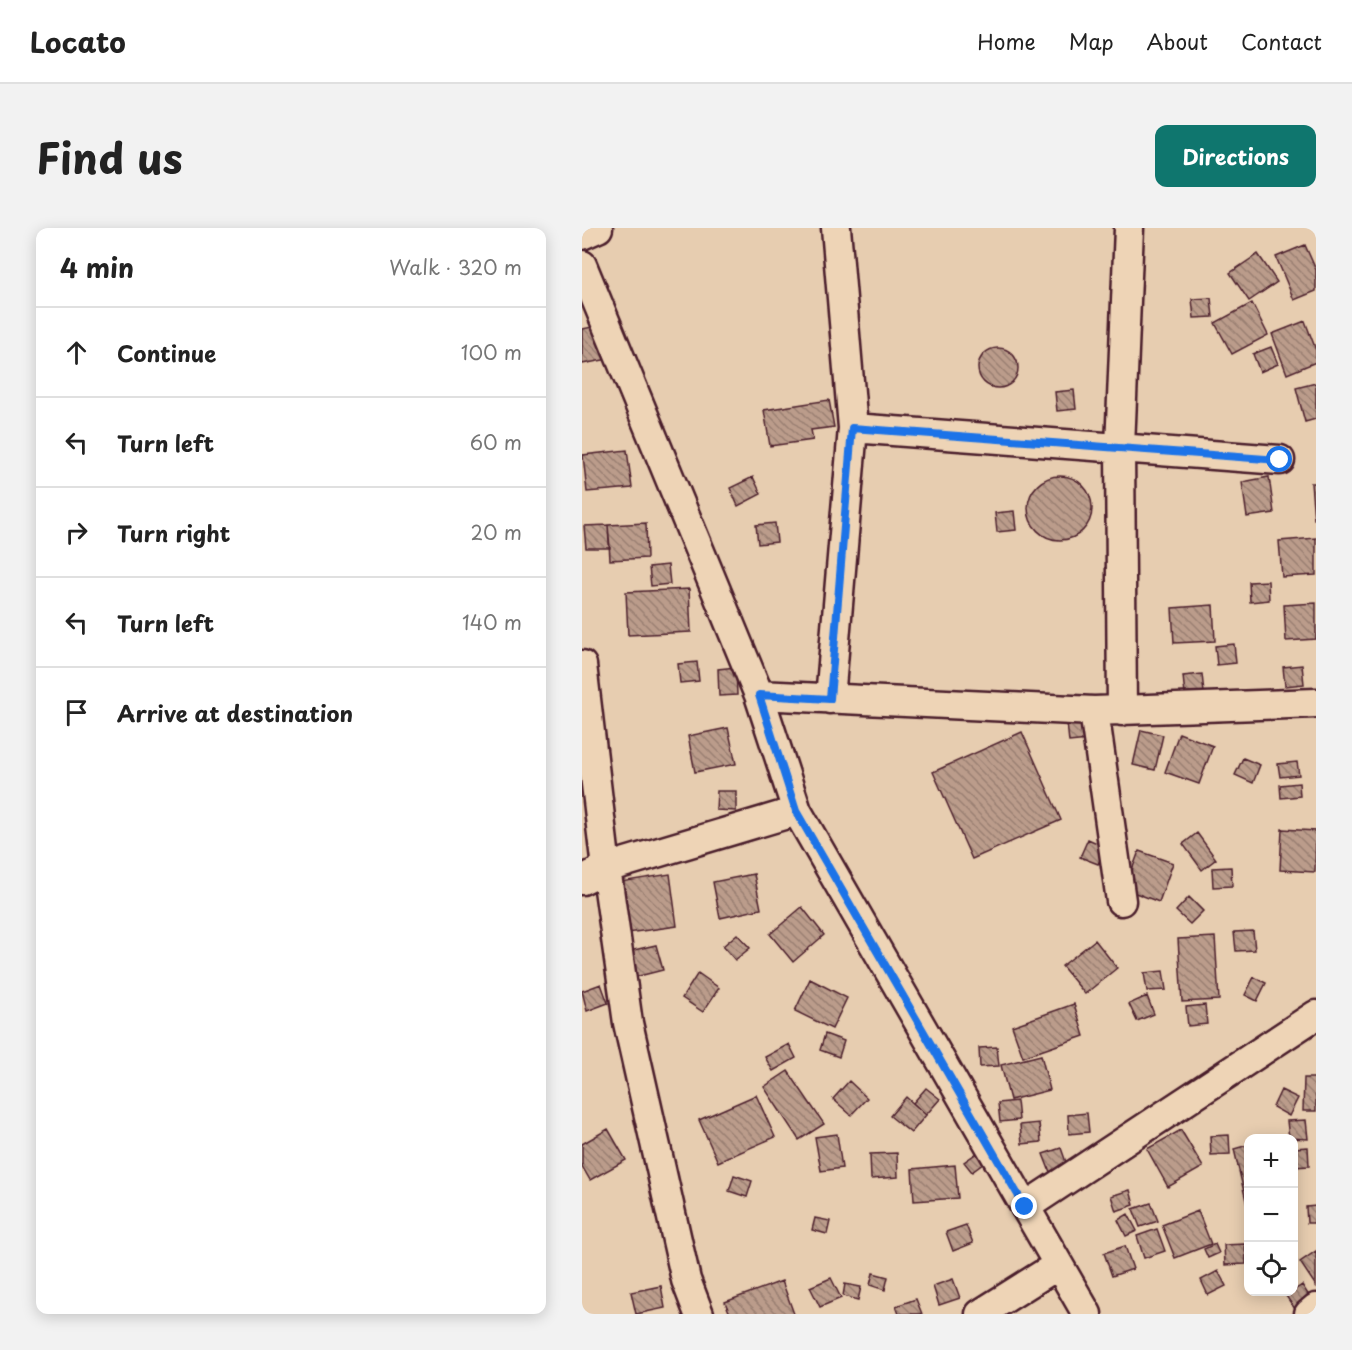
<!DOCTYPE html>
<html lang="en">
<head>
<meta charset="utf-8">
<style>
	:root { --surface:#fff; --page:#f2f2f2; --text:#222; --muted:#767676; --line:#e0e0e0; --accent:#0f766e }
	body { margin:0; font-family:"Playpen Sans",sans-serif; background:var(--page); color:var(--text) }
	.controls { position:absolute; right:18px; bottom:18px; display:grid; overflow:hidden; border-radius:12px; box-shadow:0 3px 15px #0003 }
	.controls button { width:54px; height:54px; display:grid; place-items:center; padding:0; border:0; border-bottom:2px solid var(--line); background:var(--surface); color:var(--text); font:30px sans-serif }
	.stop { position:absolute; width:18px; height:18px; margin:-14px; border:4px solid #1a73e8; border-radius:50%; background:#fff }
	.stop.end { background:#1a73e8; border-color:#fff; box-shadow:0 2px 6px #0008 }
	.list { margin:0; padding:0; list-style:none }
	h2 { display:flex; justify-content:space-between; align-items:center; height:78px; margin:0; padding:0 24px; font-size:26px }
	h2 small { font-size:20px; font-weight:400; color:var(--muted) }
	.list li { display:grid; grid-template-columns:39px 1fr auto; gap:18px; align-items:center; box-sizing:border-box; height:90px; padding:0 24px; border-top:2px solid var(--line) }
	.list b { display:block; font-size:22px; white-space:nowrap }
	.list em { font-size:20px; font-style:normal; color:var(--muted) }
	.icon { flex:none; width:33px; height:33px; fill:none; stroke:currentColor; stroke-width:2; stroke-linecap:round; stroke-linejoin:round }
	.map { position:relative; flex:none; width:734px; height:1086px; overflow:hidden; border-radius:12px }
	header { display:flex; align-items:center; gap:36px; box-sizing:border-box; height:84px; padding:0 30px; background:var(--surface); border-bottom:2px solid var(--line) }
	header strong { font-size:28px }
	nav { display:flex; gap:33px; margin-inline-start:auto; font-size:21px }
	.intro { display:flex; align-items:center; justify-content:space-between; box-sizing:border-box; height:144px; padding:0 36px }
	h1 { margin:0; font-size:42px }
	.button { padding:15px 27px; border-radius:12px; background:var(--accent); color:#fff; font-size:21px; font-weight:700 }
	main { display:flex; gap:36px; padding:0 36px }
	aside { flex:1; background:var(--surface); border-radius:12px; box-shadow:0 3px 15px #0003 }
	.map>svg:first-child { display:block }
</style>
</head>
<body>
<header>
<strong>Locato</strong>
<nav><a>Home</a><a>Map</a><a>About</a><a>Contact</a></nav>
</header>
<div class="intro"><h1>Find us</h1><a class="button">Directions</a></div>
<main>
<aside>
<h2>4 min<small>Walk · 320 m</small></h2>
<ul class="list">
<li><svg class="icon" aria-label="ahead" viewBox="0 0 24 24"><path d="M12 20V5M6 11l6-6 6 6"/></svg><div><b>Continue</b></div><em>100 m</em></li>
<li><svg class="icon" aria-label="left" viewBox="0 0 24 24"><path d="M17 20v-9H6M10 6l-5 5 5 5"/></svg><div><b>Turn left</b></div><em>60 m</em></li>
<li><svg class="icon" aria-label="right" viewBox="0 0 24 24"><path d="M7 20v-9h11M14 6l5 5-5 5"/></svg><div><b>Turn right</b></div><em>20 m</em></li>
<li><svg class="icon" aria-label="left" viewBox="0 0 24 24"><path d="M17 20v-9H6M10 6l-5 5 5 5"/></svg><div><b>Turn left</b></div><em>140 m</em></li>
<li><svg class="icon" aria-label="arrive" viewBox="0 0 24 24"><path d="M6 21V4h12l-3 4 3 4H6"/></svg><div><b>Arrive at destination</b></div></li>
</ul>
</aside>
<div class="map">
<svg width="734" height="1086" viewBox="0 0 734 1086">
	<defs>
		<pattern id="building-back-hatch" width="6" height="6" patternUnits="userSpaceOnUse" patternTransform="scale(1.5)"><rect width="6" height="6" fill="#bb9c8b"/><path d="M-1 5l2 2M0 0l6 6M5-1l2 2" fill="none" stroke="#9a7f72"/></pattern>
	</defs>
	<rect width="100%" height="100%" fill="#e7cdb0"/>
	<filter id="ink" filterUnits="userSpaceOnUse"><feTurbulence type="fractalNoise" baseFrequency=".0167" numOctaves="2"/><feDisplacementMap in="SourceGraphic" scale="12" xChannelSelector="R" yChannelSelector="G"/><feConvolveMatrix kernelMatrix="1 2 1 2 8 2 1 2 1" color-interpolation-filters="sRGB"/></filter>
	<g filter="url(#ink)">
		<!-- building -->
		<path fill="url(#building-back-hatch)" stroke="#4a1f2b" stroke-width="1.5" d="M723 17 734 42V63L712 72 694 29Z
			M676 26 695 54 667 73 648 45Z
			M629 70 631 89 612 90 610 71Z
			M670 75 686 107 650 126 633 95Z
			M723 93 734 122V134L705 146 690 106Z
			M21 97 27 131 0 136V101Z
			M689 119 696 136 678 144 671 126Z
			M396 140a20 20 0 1 1 40 0a20 20 0 1 1-40 0Z
			M734 155V191L723 194 714 160Z
			M492 162 494 181 475 183 473 164Z
			M247 172 252 199 229 202 231 212 188 218 182 182Z
			M45 222 50 260 5 264 1 227Z
			M446 280a32 32 0 1 1 64 0a32 32 0 1 1-64 0Z
			M171 249 179 266 156 278 148 260Z
			M687 249 692 285 665 289 660 254Z
			M729 255H734V291H732Z
			M432 283 434 302 415 304 413 285Z
			M64 295 65 330 28 332 26 297Z
			M193 295 195 314 176 316 174 297Z
			M26 297 28 320H4L2 298Z
			M734 310V347L700 349 697 313Z
			M86 337 88 356 69 358 67 339Z
			M686 353 687 372 668 374 667 354Z
			M107 361 109 404 46 407 44 364Z
			M734 375V411L704 413 702 377Z
			M631 377 633 413 592 415 590 380Z
			M652 416 654 435 635 437 633 418Z
			M115 434 117 453 98 455 96 436Z
			M720 437 722 456 703 458 701 439Z
			M154 439 155 467 137 468 136 441Z
			M620 446 622 465 603 467 601 448Z
			M504 493 506 512 487 514 485 495Z
			M146 500 154 536 113 544 106 508Z
			M559 502 581 507 573 542 551 537Z
			M440 504 479 592 390 631 351 544Z
			M597 505 631 518 617 556 583 544Z
			M661 530 678 537 671 555 653 547Z
			M715 534 717 547 698 549 696 536Z
			M717 555 718 568 699 570 698 557Z
			M135 563H154V583L134 582Z
			M700 601 734 603 733 644 698 642Z
			M615 605 634 631 620 642 601 616Z
			M506 611 524 619 516 636 498 629Z
			M557 623 591 635 577 674 543 661Z
			M649 639 650 658 631 659 630 640Z
			M88 646 95 698 46 705 38 654Z
			M172 646 179 681 138 690 131 654Z
			M607 669 621 683 608 696 594 683Z
			M220 679 242 707 211 734 188 706Z
			M671 703 673 722 654 723 652 704Z
			M155 706 168 720 153 732 141 718Z
			M633 709 637 772 600 774 596 711Z
			M513 712 535 740 503 766 480 738Z
			M74 717 81 742 49 750 43 724Z
			M581 743 584 762 565 763 562 745Z
			M116 745 137 760 121 784 100 770Z
			M672 749 684 755 675 773 663 767Z
			M228 751 265 770 250 801 213 783Z
			M19 756 26 775 5 783 0 763Z
			M565 768 572 786 555 793 547 776Z
			M492 776 502 808 441 829 430 798Z
			M623 777 625 796 606 798 604 779Z
			M243 806 262 813 257 829 238 822Z
			M207 816 214 830 191 843 183 829Z
			M415 819 417 838 398 839 397 820Z
			M459 827 468 862 428 872 419 837Z
			M206 843 242 896 217 912 182 859Z
			M722 850H734V883H721Z
			M267 853 285 870 269 887 251 871Z
			M344 860 358 871 344 887 331 875Z
			M699 862 716 870 707 888 691 879Z
			M174 867 193 909 136 934 117 892Z
			M324 869 344 887 329 905 308 888Z
			M435 873 437 892 418 894 416 875Z
			M505 885 507 904 487 906 486 887Z
			M724 892 726 911 707 910 705 893Z
			M457 895 459 914 440 916 438 897Z
			M26 901 44 932 8 952 0 938V916Z
			M599 902 621 939 586 959 565 921Z
			M255 906 260 940 239 943 233 909Z
			M647 907 648 926 629 927 628 908Z
			M666 917V977H665L652 921Z
			M726 919 727 938 712 939V920Z
			M479 920 485 937 468 944 461 926Z
			M315 925 316 949 289 951 288 926Z
			M395 925 402 935 390 944 382 934Z
			M373 937 376 970 332 973 330 941Z
			M152 947 170 953 165 969 147 963Z
			M548 962 552 977 534 983 529 968Z
			M569 975 576 993 558 999 551 981Z
			M734 978V995H725L724 979Z
			M616 983 629 1016 593 1030 580 997Z
			M546 986 555 1003 544 1008 536 992Z
			M233 990 248 993 245 1006 230 1002Z
			M384 997 391 1015 371 1023 364 1004Z
			M575 1001 583 1023 562 1030 555 1008Z
			M633 1016 637 1025 626 1030 622 1021Z
			M663 1016 664 1036 643 1037 642 1017Z
			M543 1018 551 1041 530 1048 522 1025Z
			M734 1023V1058L718 1034Z
			M636 1043 644 1058 626 1067 619 1052Z
			M291 1045 306 1049 303 1062 288 1057Z
			M249 1050 259 1070 238 1079 228 1059Z
			M371 1051 378 1070 357 1077 351 1058Z
			M200 1053 212 1086H148L143 1074Z
			M263 1056 279 1059 276 1072 261 1068Z
			M720 1057 729 1071 713 1081 704 1068Z
			M79 1058 83 1080 54 1086 49 1064Z
			M334 1071 340 1086H317L314 1078Z"/>
		<g fill="none" stroke-linecap="round" stroke-linejoin="round">
			<defs>
				<path id="minor" d="M254 0 271 200 698 232
					M0 7 16 0
					M0 37 177 467 215 583 505 1086
					M0 437 24 640 46 795 104 1052 117 1086
					M177 467 512 483 734 475
					M248 471 271 200
					M512 483 539 673
					M540 483 538 219 547 0
					M0 652 24 640 215 583
					M443 979 734 787
					M398 1086 476 1037
					M727 1086 734 1080"/>
			</defs>
			<!-- minor casing -->
			<use href="#minor" stroke="#4a1f2b" stroke-width="33"/>
			<!-- minor -->
			<use href="#minor" stroke="#eed4b6" stroke-width="28"/>
		</g>
	</g>
	<g fill="none" stroke-linecap="round" stroke-linejoin="round" filter="url(#ink)">
		<!-- route -->
		<path stroke="#1a73e8" stroke-width="8" d="M443 979 214 583 177 467 248 471 270 200 698 232"/>
	</g>
</svg>
<div class="controls">
<button>+</button>
<button>−</button>
<button><svg class="icon" aria-label="locate" viewBox="0 0 24 24"><circle cx="12" cy="12" r="6"/><path d="M12 2v4M12 18v4M2 12h4M18 12h4"/></svg></button>
</div>
<div class="stop" style="left:698px;top:232px"></div>
<div class="stop end" style="left:443px;top:979px"></div>
</div>
</main>
</body>
</html>
